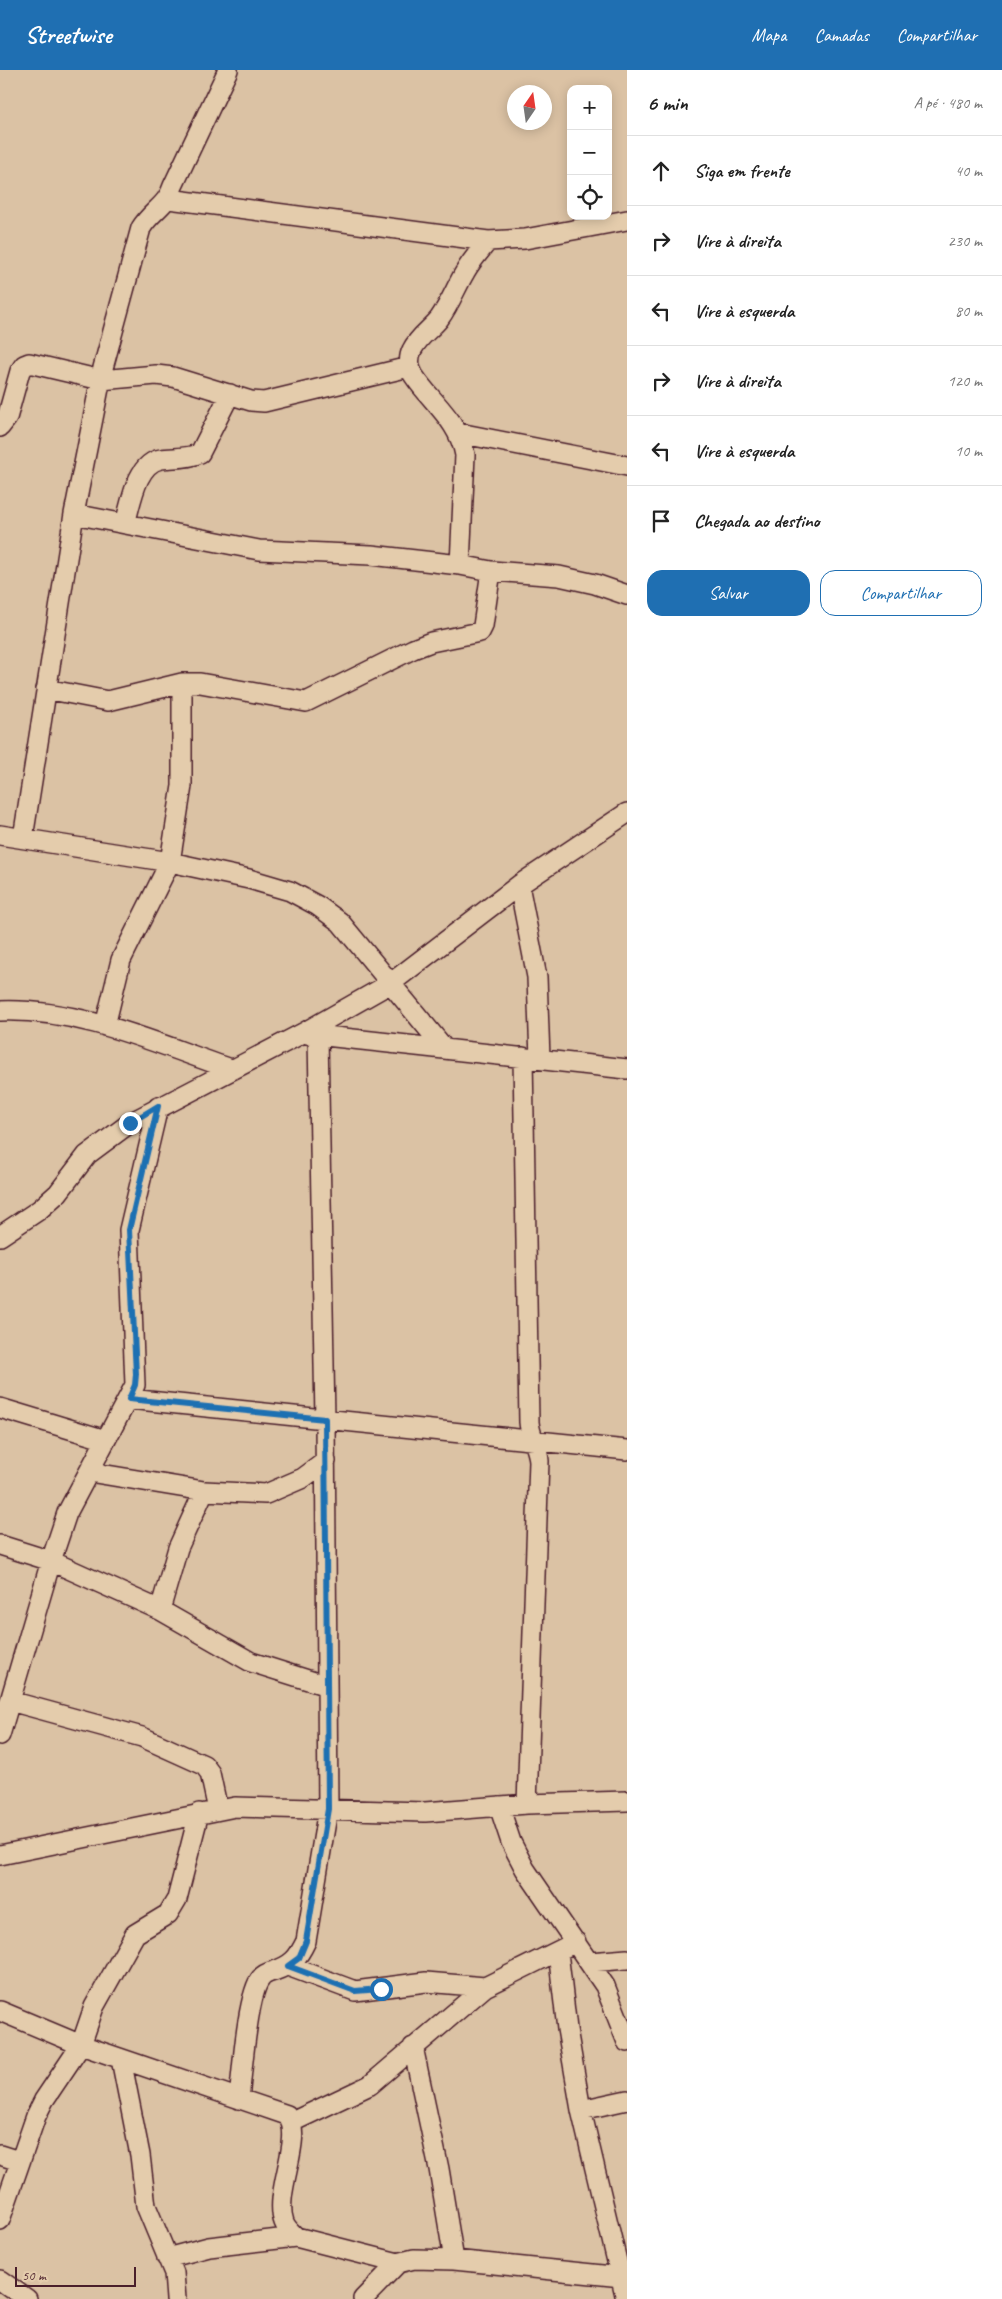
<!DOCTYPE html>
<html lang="pt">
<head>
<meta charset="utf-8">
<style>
	:root { --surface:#fff; --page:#f6f6f6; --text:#222; --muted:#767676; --line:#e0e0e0; --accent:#1f6fb2 }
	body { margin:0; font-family:Caveat,sans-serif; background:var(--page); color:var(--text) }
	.controls { position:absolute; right:15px; top:15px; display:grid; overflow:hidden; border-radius:10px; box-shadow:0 2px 12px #0003 }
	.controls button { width:45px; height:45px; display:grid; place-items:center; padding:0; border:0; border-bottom:1px solid var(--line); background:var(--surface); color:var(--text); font:25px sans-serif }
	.compass { position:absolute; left:507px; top:15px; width:45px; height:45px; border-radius:50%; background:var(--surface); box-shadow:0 2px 12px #0003; rotate:13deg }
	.scale { position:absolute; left:15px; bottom:12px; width:121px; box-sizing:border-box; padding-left:5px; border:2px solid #4a1f2b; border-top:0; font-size:14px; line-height:18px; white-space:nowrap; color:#4a1f2b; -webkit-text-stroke:4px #e4ccac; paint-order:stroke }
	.stop { position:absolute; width:15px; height:15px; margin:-11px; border:4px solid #1f6fb2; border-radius:50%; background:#fff }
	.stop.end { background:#1f6fb2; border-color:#fff; box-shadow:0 1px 5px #0008 }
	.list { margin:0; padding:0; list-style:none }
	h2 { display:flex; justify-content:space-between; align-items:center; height:65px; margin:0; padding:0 20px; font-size:21px }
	h2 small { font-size:16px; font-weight:400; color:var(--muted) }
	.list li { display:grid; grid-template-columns:32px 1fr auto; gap:15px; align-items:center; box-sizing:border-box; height:70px; padding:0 20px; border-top:1px solid var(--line) }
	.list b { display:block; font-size:19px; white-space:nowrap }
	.list em { font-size:16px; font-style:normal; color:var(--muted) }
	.actions { display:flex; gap:10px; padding:15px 20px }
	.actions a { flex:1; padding:11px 0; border:1px solid var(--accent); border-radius:15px; text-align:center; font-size:18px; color:var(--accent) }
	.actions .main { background:var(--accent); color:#fff }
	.icon { flex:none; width:28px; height:28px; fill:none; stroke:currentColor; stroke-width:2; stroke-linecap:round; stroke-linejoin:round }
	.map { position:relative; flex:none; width:627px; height:2229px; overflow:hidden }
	header { display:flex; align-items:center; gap:30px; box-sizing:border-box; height:70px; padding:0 25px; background:var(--accent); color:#fff }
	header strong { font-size:24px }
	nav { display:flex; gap:28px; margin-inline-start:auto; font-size:18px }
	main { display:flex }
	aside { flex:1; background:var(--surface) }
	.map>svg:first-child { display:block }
</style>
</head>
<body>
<header>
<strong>Streetwise</strong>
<nav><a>Mapa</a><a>Camadas</a><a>Compartilhar</a></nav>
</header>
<main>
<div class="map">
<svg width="627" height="2229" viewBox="0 0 627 2229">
	<rect width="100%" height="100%" fill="#dbc2a4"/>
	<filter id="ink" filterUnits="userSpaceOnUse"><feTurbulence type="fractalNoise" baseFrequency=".02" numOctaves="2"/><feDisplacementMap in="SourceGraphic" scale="10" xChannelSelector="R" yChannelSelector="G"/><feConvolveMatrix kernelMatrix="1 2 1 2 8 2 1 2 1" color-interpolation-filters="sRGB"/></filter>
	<g filter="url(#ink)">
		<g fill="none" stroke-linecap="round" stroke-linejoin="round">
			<defs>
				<path id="minor" d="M169 129 488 171 525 169 627 150
					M0 357 7 348 20 301 24 295 29 293 101 310 156 305 173 307 251 331 264 332 409 297
					M459 363 627 396
					M74 444 259 480 371 485 460 495 491 501 559 506 595 514 627 525
					M125 454C131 434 136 393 161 389 174 387 188 389 200 383L230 324
					M460 495 465 385C459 351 432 333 414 306 409 299 408 288 412 280 418 267 430 260 439 249 450 234 456 217 465 202 471 191 480 181 488 171
					M46 619 108 631 182 613H200L306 632 413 579 431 572 480 562 483 556 491 501
					M0 765 170 792 249 809 290 821 318 836 340 852 444 978
					M23 768 74 444 103 298 141 158C152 140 167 136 173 116L228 0
					M519 815 537 907 540 988
					M0 941C80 938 157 974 231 999
					M105 956 121 890 170 792 182 716V613
					M307 964 627 999
					M523 987 529 1352C530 1366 538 1377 539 1391L527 1734
					M0 1166 39 1140 58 1123 87 1085 130 1053 303 963 391 913 519 815 627 743
					M129 1329 627 1380
					M0 1338 106 1370
					M89 1402 204 1421 266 1424 303 1408 326 1391
					M0 1475 51 1491 160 1540 251 1592 327 1616
					M160 1540 178 1478 204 1421
					M10 1631 142 1667 204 1695 210 1703 218 1740
					M0 1665 51 1491 67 1443 135 1315 129 1160 158 1037
					M499 1736 511 1772 525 1799 605 1916 627 1972
					M0 1785 235 1737 425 1742 527 1734 627 1731
					M558 1882 567 1959 581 2040 626 2229
					M590 1892 627 1889
					M288 1896 355 1921 426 1912 485 1917
					M0 1941 81 1975 287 2045C305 2067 273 2122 284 2152 286 2158 291 2162 296 2167L398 2193 414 2189 454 2190 622 2207
					M413 1977 439 2099 454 2190
					M121 1989 140 2085 146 2136 174 2203 176 2229
					M239 2029C242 2005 247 1924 261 1908 264 1904 270 1902 274 1901 292 1895 298 1888 306 1871L328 1739 325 1349 318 966
					M581 2040 627 2030
					M292 2052 370 2015 485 1917 576 1872
					M0 2085 19 2091
					M0 2150 36 2046 44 2030 81 1975 94 1937 135 1864 168 1844 177 1829 199 1743
					M167 2188 209 2177 296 2167
					M0 2210 27 2229
					M363 2229 398 2193"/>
			</defs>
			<!-- minor casing -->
			<use href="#minor" stroke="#4a1f2b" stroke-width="22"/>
			<!-- minor -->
			<use href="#minor" stroke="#e4ccac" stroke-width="19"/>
		</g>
	</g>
	<g fill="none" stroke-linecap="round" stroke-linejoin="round" filter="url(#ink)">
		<!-- route -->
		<path stroke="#1f6fb2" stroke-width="6" d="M130 1053 158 1036 129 1160 136 1304 135 1315 129 1329 325 1349 328 1739 306 1871 299 1888 288 1896 355 1921 381 1919"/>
	</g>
</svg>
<div class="controls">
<button>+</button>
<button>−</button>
<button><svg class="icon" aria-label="locate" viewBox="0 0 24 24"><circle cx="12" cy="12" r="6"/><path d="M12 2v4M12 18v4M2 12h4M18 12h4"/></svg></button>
</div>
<svg class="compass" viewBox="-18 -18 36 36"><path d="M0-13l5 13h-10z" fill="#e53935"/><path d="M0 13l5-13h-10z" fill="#767676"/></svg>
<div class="scale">50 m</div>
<div class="stop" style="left:381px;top:1919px"></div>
<div class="stop end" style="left:130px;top:1053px"></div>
</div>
<aside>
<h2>6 min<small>A pé · 480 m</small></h2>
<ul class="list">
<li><svg class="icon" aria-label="ahead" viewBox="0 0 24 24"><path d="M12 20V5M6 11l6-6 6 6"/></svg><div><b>Siga em frente</b></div><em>40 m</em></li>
<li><svg class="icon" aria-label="right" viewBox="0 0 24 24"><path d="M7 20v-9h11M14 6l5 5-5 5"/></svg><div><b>Vire à direita</b></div><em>230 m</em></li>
<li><svg class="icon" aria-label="left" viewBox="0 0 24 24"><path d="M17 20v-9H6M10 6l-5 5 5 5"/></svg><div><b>Vire à esquerda</b></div><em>80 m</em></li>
<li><svg class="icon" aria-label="right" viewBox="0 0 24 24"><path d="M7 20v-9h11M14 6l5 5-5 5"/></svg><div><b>Vire à direita</b></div><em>120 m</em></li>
<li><svg class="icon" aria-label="left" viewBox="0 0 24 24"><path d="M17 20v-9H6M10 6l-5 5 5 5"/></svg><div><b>Vire à esquerda</b></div><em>10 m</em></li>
<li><svg class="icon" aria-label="arrive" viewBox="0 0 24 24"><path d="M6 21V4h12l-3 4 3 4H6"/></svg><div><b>Chegada ao destino</b></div></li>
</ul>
<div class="actions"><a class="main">Salvar</a><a>Compartilhar</a></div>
</aside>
</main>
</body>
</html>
